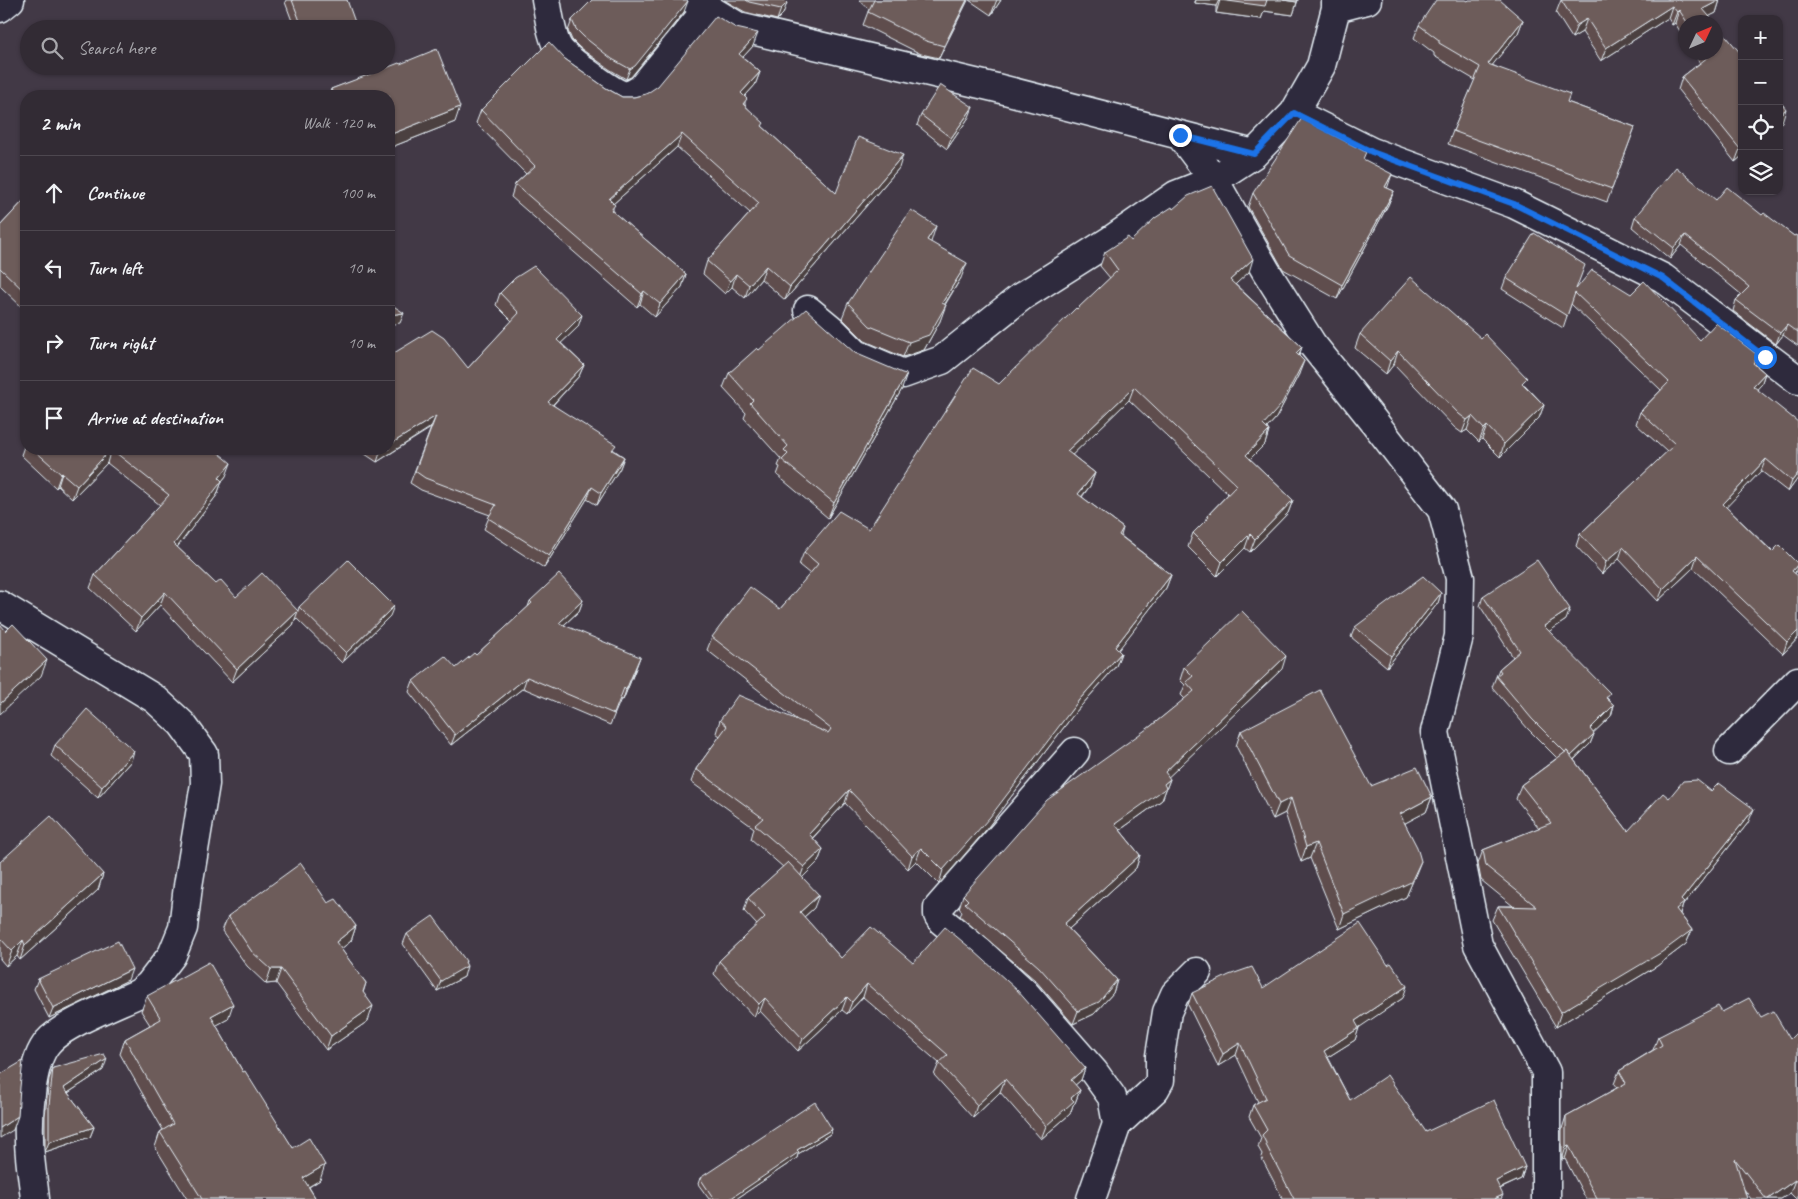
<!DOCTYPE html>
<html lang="en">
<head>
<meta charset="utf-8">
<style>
	:root { --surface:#322b34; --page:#3d3740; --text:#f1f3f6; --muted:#a8a7ac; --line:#4d474f }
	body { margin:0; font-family:Caveat,sans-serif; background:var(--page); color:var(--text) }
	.controls { position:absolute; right:15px; top:15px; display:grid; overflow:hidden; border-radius:10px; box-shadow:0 1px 4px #0004 }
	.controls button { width:45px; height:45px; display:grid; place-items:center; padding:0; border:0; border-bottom:1px solid var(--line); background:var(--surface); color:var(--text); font:25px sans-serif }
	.compass { position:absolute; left:1678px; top:15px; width:45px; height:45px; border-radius:50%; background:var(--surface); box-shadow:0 1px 4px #0004; rotate:46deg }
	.stop { position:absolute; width:15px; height:15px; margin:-11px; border:4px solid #1a73e8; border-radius:50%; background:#fff }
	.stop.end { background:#1a73e8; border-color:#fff; box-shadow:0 1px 5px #0008 }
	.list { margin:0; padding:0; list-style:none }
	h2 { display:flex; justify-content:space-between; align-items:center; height:65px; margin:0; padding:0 20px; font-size:21px }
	h2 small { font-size:16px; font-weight:400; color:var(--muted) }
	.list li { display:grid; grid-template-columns:32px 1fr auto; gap:15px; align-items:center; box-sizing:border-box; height:75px; padding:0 20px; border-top:1px solid var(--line) }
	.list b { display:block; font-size:19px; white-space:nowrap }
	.list em { font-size:16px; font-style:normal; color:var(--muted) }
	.icon { flex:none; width:28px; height:28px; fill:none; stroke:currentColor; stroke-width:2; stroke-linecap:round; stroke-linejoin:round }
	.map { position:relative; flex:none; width:1798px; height:1199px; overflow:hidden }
	.search { position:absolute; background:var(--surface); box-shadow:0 1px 4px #0004; left:20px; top:20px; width:375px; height:55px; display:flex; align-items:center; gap:12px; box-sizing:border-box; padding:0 18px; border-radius:28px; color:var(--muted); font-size:19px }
	.panel { position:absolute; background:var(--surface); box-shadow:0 1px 4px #0004; left:20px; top:90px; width:375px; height:365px; border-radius:20px }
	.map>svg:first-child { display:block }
</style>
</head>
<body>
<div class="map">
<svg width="1798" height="1199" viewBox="0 0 1798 1199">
	<rect width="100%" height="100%" fill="#423946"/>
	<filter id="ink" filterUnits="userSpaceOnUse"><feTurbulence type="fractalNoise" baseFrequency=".02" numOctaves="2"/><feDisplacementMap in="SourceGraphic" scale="10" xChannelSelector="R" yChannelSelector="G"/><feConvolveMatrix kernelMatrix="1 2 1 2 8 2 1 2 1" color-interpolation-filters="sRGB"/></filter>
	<g filter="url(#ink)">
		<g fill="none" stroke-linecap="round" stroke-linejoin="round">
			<defs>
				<path id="minor" d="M546 0C549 14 551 37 559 49 566 58 612 93 623 95 629 96 636 92 641 89L708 8
					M694 0 739 27 997 88 1254 154
					M1336 0V8L1321 66 1294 113 1254 154 1214 180 1266 271 1312 344 1372 419 1442 510 1460 578 1459 636 1435 732 1478 945 1546 1072V1199
					M0 8 10 0
					M1336 8 1367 0
					M1294 113 1372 152 1514 204 1663 278 1798 380
					M808 310 831 329 856 354 903 374 942 360 1021 297 1111 240 1176 195 1214 180 1180 135
					M0 605 155 699 182 724 204 754 205 784 188 886 183 928 172 955 149 985 139 993C116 1004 63 1024 48 1042 31 1061 28 1113 29 1138 29 1158 33 1179 35 1199
					M1729 751 1798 681
					M1075 752 938 908V915L942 921 980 952 1024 992 1094 1072 1112 1097 1117 1124 1091 1199
					M1117 1124 1155 1089 1160 1080V1056L1167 1012 1175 994 1197 972"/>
			</defs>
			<!-- minor casing -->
			<use href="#minor" stroke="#e8f1f8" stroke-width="31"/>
			<!-- minor -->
			<use href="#minor" stroke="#2f2a3d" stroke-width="28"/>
		</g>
		<!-- wall -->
		<path fill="#5e4e4d" stroke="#e8f1f8" d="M286 0H347L355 29H295L285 2Z
			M724 0H784L783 14 777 20 745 12Z
			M859 0H968L939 58 921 54 863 25 869 9Z
			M969 0H1001L991 15Z
			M1195 0H1298L1293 15 1264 11 1261 19 1216 13V6L1195 3Z
			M1561 0H1720L1716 13 1709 16 1714 22H1686V41L1675 23 1672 25 1668 18 1601 61 1582 32 1572 38 1556 13Z
			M1468 1 1523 20 1518 33 1492 65 1567 102 1635 127 1607 202 1448 144 1453 131 1475 80 1434 56V53L1414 38 1419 25Z
			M684 12 631 77 626 79 609 69 580 48 572 40 568 31 572 20Z
			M753 46 743 57 760 72 755 85 745 96V105L763 127 836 193 899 168 785 300 761 279 745 298 732 287 725 294 703 274 707 261 750 213 677 147 613 204V212L686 274 682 287 655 317 640 304 637 307 511 197 515 184 526 174 476 123 481 110 565 59 606 88 622 97H634L646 94Z
			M1693 52H1716L1742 55V156L1735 162 1678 90 1682 77 1700 63Z
			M400 64 455 122 389 148V96H329L331 89Z
			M921 115 969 117 947 149 917 125Z
			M1364 160 1387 188 1394 191 1388 205 1337 299 1283 269 1248 207 1253 193Z
			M26 198V311L0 286V226Z
			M1716 200 1762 215 1794 236H1798V346L1783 335 1776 344 1733 311 1736 300 1742 295 1681 245 1670 259 1632 227 1635 217Z
			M1131 241 1249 272 1235 284 1302 347 1299 356V374L1276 418 1267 428 1269 431 1265 444 1250 459 1293 500 1288 513 1250 552 1245 548 1217 576 1188 547 1193 533 1205 521 1207 516 1228 494 1129 400 1072 455 1095 473 1090 486 1082 497 1123 528 1121 536 1171 575 1166 588 1118 650 1121 653 1116 666 1074 714 985 831 939 884 916 861 908 869 845 803 813 838 823 849 818 862 802 877 814 908 804 917 841 958 913 963 1085 1068 1081 1080 1075 1085 1080 1090 1075 1103 1073 1105 1070 1114 1041 1139 1000 1092 973 1118 934 1075 939 1063 863 997 847 1014 842 1010 798 1051 760 1011 754 1017 714 974 719 961 757 925 744 911 748 898 783 867 751 839 754 828 691 782 696 769 720 736 716 733 720 720H797L707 650 712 637 780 609 810 574 799 565 804 552 869 529 999 384 1110 278 1100 266 1105 252Z
			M930 242 961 278 945 305 940 321 924 350 903 357 865 341 842 318 848 303Z
			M1506 278 1576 289 1700 340 1759 356 1756 365 1765 373 1761 385 1757 389 1798 478 1788 492 1761 471 1726 507 1795 573 1798 638 1783 654 1693 568 1658 601 1619 559 1602 574 1576 546 1580 534 1667 452 1636 424 1640 412 1661 390 1571 304 1563 328 1502 289Z
			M500 293 578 327 561 343 584 365 579 376 553 405 614 450 624 457 620 468 597 505 587 499 544 568 484 529 490 515 421 490 410 483 431 428 377 462 365 454 362 449H389L468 368 512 321 496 305Z
			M1360 334 1525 385 1544 405 1539 418 1500 457 1482 439 1479 442 1467 430 1462 433 1455 428 1394 364 1386 374 1355 348Z
			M759 350 855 353 902 389 828 518 777 475 780 467 778 466 781 459 744 418 746 413 723 388 729 373Z
			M26 441V449H214L226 476 222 481 217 495 177 547 216 584 236 597 298 611 299 607 390 616 342 663 296 618 293 625 232 682 160 605 136 631 90 588 95 575 160 505 107 463 72 499 58 486 56 488 21 455Z
			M1441 593 1438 603 1387 667 1351 637 1355 627Z
			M1483 596 1566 620 1549 631 1608 699 1614 705 1611 716 1593 733 1594 734 1590 744 1574 760 1628 831 1669 798 1748 823 1683 905 1680 914 1692 930 1686 944 1657 966 1556 1027 1492 920 1498 906H1513L1481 880 1478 864 1483 850 1539 828 1516 799 1521 785 1557 758 1528 729 1492 687 1499 669 1513 657 1480 606Z
			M583 600 579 611 564 625 636 668 623 700 621 699 610 725 523 688 451 745 409 692 413 681 456 668 476 655 528 607 530 601Z
			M1184 667 1282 669 1168 777 1170 779 1162 800 1120 830 1140 855 1136 868 1069 929 1117 980 1113 993 1094 1014 1073 1024 1035 980 960 916 962 912 959 908 963 895 1151 726 1185 699 1181 695 1185 685 1180 680Z
			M1241 731 1371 786 1432 797 1426 812 1405 823 1415 876 1406 897 1339 929 1310 858 1301 862 1285 813 1273 819 1236 746Z
			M55 745 131 761 98 798 51 756Z
			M0 862 103 874 98 890 20 960 17 956 6 966 0 959Z
			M328 903 356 926 351 941 341 949 366 983 363 993 368 1021 326 1050 276 983 266 984 247 966 222 931 228 916Z
			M407 934 465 963 464 977 437 991 403 944Z
			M38 979 128 980 49 1018 34 989Z
			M1263 988 1403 998 1359 1027 1355 1040 1328 1057 1350 1100 1426 1132 1525 1167 1521 1179 1500 1189 1501 1199H1283L1261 1157 1262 1154 1258 1147 1261 1138 1249 1117 1253 1105 1258 1102 1236 1055 1218 1066 1188 1005 1192 993Z
			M147 996 228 1019 216 1025 243 1072 293 1148 320 1180 309 1187 316 1199H187L155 1147 160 1132 163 1130 120 1054 125 1039 150 1025 141 1011Z
			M1722 1012 1761 1017 1790 1039 1798 1031V1199H1796L1790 1193 1781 1199H1751L1744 1189 1747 1199H1586L1565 1159 1562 1160V1129L1566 1116 1617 1088 1614 1084 1619 1071 1653 1050 1658 1037Z
			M53 1068 103 1070 68 1093 94 1127 90 1137 45 1152V1116L49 1079Z
			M832 1129 830 1134 798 1154 797 1158 736 1199H709L698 1184 700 1178Z"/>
		<!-- shaded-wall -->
		<path fill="#4c403f" stroke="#e8f1f8" d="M967 0H968L939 58 944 46Z
			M997 0H1001L991 15 996 2Z
			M1196 0H1219L1216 6 1195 3Z
			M1220 0H1283L1297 2 1293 15 1264 11 1261 19 1216 13Z
			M1720 0 1716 13 1698 22 1703 9Z
			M688 1 684 12 631 77 626 79 630 69Z
			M787 3 783 14 777 20 781 9Z
			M1672 6 1668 18 1601 61 1606 48Z
			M1679 10 1675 23 1672 25 1677 12Z
			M1587 19 1582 32 1572 38 1577 25Z
			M1523 20 1518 33 1483 77 1488 64Z
			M356 25 355 29H345Z
			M758 33 753 46 734 67 739 54Z
			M760 72 755 85 736 106 741 93Z
			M460 107 455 122 389 148V135Z
			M973 107 969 117 947 149 951 138Z
			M1786 109 1782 122 1779 124V115Z
			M682 134 677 147 604 212 609 199Z
			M1742 147V156L1735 162 1740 149Z
			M903 155 899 168 785 300 790 287Z
			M1392 174 1387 189 1385 187Z
			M1394 191 1388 205 1337 299 1342 285Z
			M936 226 931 242 921 255 927 240Z
			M1685 235 1681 245 1670 259 1674 248Z
			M1253 259 1249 272 1226 293 1230 280Z
			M967 263 961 278 936 318 942 303Z
			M766 266 761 279 745 298 749 285Z
			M686 274 682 287 655 317 660 304Z
			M736 274 732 287 725 294 730 281Z
			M644 291 640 304 637 307 642 294Z
			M946 305 940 321 924 350 903 357 909 342Z
			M404 313 400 323 389 325V315Z
			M582 315 578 327 553 351 557 340Z
			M1787 325 1783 335 1776 344 1780 333Z
			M1302 347 1297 360 1296 353Z
			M1398 351 1394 364 1386 374 1390 361Z
			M1759 356 1755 367 1753 363Z
			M1304 361 1299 374 1276 418 1258 438 1263 425Z
			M584 365 579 376 544 414 548 402Z
			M1765 373 1761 385 1749 398 1753 386Z
			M907 374 902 389 828 518 834 503Z
			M1134 387 1129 400 1063 464 1067 451Z
			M1544 405 1539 418 1500 457 1504 444Z
			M436 416 431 427 377 462 381 450 383 449H389V445Z
			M1472 416 1467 430 1462 433 1467 420Z
			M1487 426 1482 439 1479 442 1484 429Z
			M1269 431 1265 444 1241 468 1246 455Z
			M111 449 107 463 72 499 77 486Z
			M624 457 620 468 597 505 601 493Z
			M1766 459 1761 471 1719 515 1723 504Z
			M231 463 226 476 222 481 217 495 169 558 174 544 219 478Z
			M62 473 58 486 56 488 61 474Z
			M1095 473 1090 486 1073 507 1078 494Z
			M1798 473V478L1788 492 1792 481Z
			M592 487 587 499 544 568 549 556Z
			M1293 500 1288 513 1250 552 1255 539Z
			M1250 534 1245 548 1217 576 1222 562Z
			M1623 547 1619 559 1602 574 1606 562Z
			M1697 556 1693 568 1658 601 1663 589Z
			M1798 564 1794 576 1792 571Z
			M1171 575 1166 588 1110 661 1115 647Z
			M165 592 160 605 136 631 141 618Z
			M1441 593 1438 603 1387 667 1391 656Z
			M583 600 579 611 555 633 559 623Z
			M394 606 390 616 342 663 346 653Z
			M1570 609 1566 620 1541 637 1544 626Z
			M298 611 293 625 232 682 237 669Z
			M1798 631V638L1783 654 1787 642Z
			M1121 653 1116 666 1074 714 985 831 939 884 943 870 1079 700Z
			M1286 656 1282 669 1160 785 1165 772Z
			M640 657 636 668 623 700 626 690Z
			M47 660 41 676 0 714V704Z
			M527 677 523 688 451 745 455 735Z
			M1614 705 1611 716 1586 740 1590 729Z
			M1594 734 1590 744 1566 767 1570 757Z
			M134 751 131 761 98 798 102 787Z
			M1170 779 1162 800 1110 837 1115 824Z
			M849 790 845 803 804 847 809 834Z
			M1432 797 1426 812 1394 829 1400 814Z
			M1291 798 1285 813 1273 819 1279 804Z
			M1754 809 1748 823 1683 905 1678 918 1676 909 1681 900Z
			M1316 843 1310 858 1301 862 1306 847Z
			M921 848 916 861 908 869 912 856Z
			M823 849 818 862 799 881 804 867Z
			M1140 855 1136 868 1060 937 1064 924Z
			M1421 861 1415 876 1406 897 1339 929 1344 914Z
			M103 874 98 890 20 960 25 945Z
			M819 895 814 908 795 925 800 912Z
			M356 926 351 941 331 957 336 942Z
			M1692 930 1686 944 1657 966 1556 1027 1561 1012Z
			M23 940 17 956 6 966 12 951Z
			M466 961 463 968 467 966 464 977 437 991 441 981Z
			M132 969 128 980 49 1018 53 1008Z
			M271 969H281L276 983 266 984Z
			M1117 980 1113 993 1094 1014 1073 1024 1078 1011Z
			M867 984 863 997 847 1014 852 1002Z
			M1407 986 1403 998 1351 1033 1355 1021Z
			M847 997 842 1010 798 1051 803 1039Z
			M765 998 760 1011 754 1017 759 1004Z
			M233 1004 228 1019 206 1031 211 1016Z
			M373 1006 368 1021 326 1050 331 1036Z
			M1359 1028 1355 1040 1320 1062 1324 1051Z
			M1240 1043 1236 1055 1218 1066 1223 1054Z
			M107 1059 103 1070 60 1098 64 1088Z
			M1085 1068 1081 1080 1066 1093 1071 1080Z
			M1005 1079 1000 1092 973 1118 977 1105Z
			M1080 1090 1075 1103 1073 1105 1070 1114 1041 1139 1046 1126 1071 1098Z
			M18 1116 13 1130 0 1138V1128Z
			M94 1127 90 1137 45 1152 49 1142Z
			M832 1129 830 1134 798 1154 797 1158 736 1199H730L797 1150Z
			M1569 1146 1565 1159 1562 1160 1566 1147Z
			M325 1165 320 1180 298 1193 303 1178Z
			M1525 1167 1521 1179 1492 1192 1496 1181Z
			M1795 1180 1790 1193 1781 1199H1768Z
			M1503 1195 1501 1199H1494Z"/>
		<!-- building -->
		<path fill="#6d5b5a" stroke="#e8f1f8" d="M292 0H347L356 25 345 29H303Z
			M592 0H687L688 1 635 66 630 69 612 59 584 37 576 29 572 20Z
			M746 0H784L787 3 781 9 749 2Z
			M874 0H967L944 46 926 41 868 12Z
			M1220 0H1267L1265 6Z
			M1283 0H1298L1297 2Z
			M1436 0H1466L1468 1 1469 0H1500L1523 20 1488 64 1570 94 1567 102 1635 127 1612 189 1453 131 1480 67 1439 43V40L1419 25Z
			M1561 0H1720L1703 9 1714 22H1687L1679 10 1677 12 1672 6 1606 48 1587 19 1577 25Z
			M716 16 736 28 758 33 739 54 760 72 741 93 747 99 743 104 764 123 762 126 836 193 858 137 903 155 790 287 766 266 749 285 736 274 730 281 707 261 759 203 682 134 609 199 615 205 611 210 686 274 660 304 644 291 642 294 515 184 535 166 481 110 549 42 565 59 606 88 622 97H634L646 94 658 86Z
			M1716 24 1742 55V147L1740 149 1682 77 1708 57 1706 52H1716Z
			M437 49 460 107 389 135V96H334L331 89 399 63 400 64Z
			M940 85 973 107 951 138 921 115Z
			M1779 100 1786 109 1779 115Z
			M1302 118 1366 152 1363 159 1392 174 1385 187 1394 191 1342 285 1289 255 1253 193Z
			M1676 167 1716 200 1727 187 1762 215 1764 213 1794 236 1796 235 1798 236V333L1787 325 1780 333 1736 300 1749 287 1685 235 1674 248 1635 217Z
			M1212 186 1253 259 1230 280 1302 347 1296 353 1304 361 1281 405 1263 425 1269 431 1246 455 1293 500 1255 539 1250 534 1222 562 1193 533 1209 517 1207 516 1237 485 1134 387 1067 451 1095 473 1078 494 1123 528 1119 535 1171 575 1115 647 1121 653 1079 700 990 817 943 870 921 848 912 856 849 790 809 834 823 849 804 867 755 825 763 818 696 769 727 726 720 720 738 695 828 733 831 729 712 637 750 587 780 609 818 564 804 552 839 511 869 529 973 368 999 384 1076 308 1077 309 1118 270 1105 252 1128 237 1131 241 1155 218 1172 207 1173 209 1188 196Z
			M26 198V293L0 268V226Z
			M911 210 936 226 927 240 967 263 942 303 946 305 929 335 909 342 870 326 848 303Z
			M1534 233 1585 265 1576 289 1592 270 1631 294 1644 281 1700 340 1716 323 1759 356 1753 363 1765 373 1753 386 1798 422V473L1792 481 1766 459 1723 504 1772 552 1779 545 1798 564 1792 571 1798 576V631L1787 642 1697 556 1663 589 1623 547 1606 562 1580 534 1675 444 1640 412 1669 382 1575 293 1567 316 1506 278Z
			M534 266 582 315 557 340 584 365 548 402 616 445 612 450 624 457 601 493 592 487 549 556 488 518 496 505 425 478 415 471 436 416 389 445V356L432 330 444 338 468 368 519 313 500 293 515 278Z
			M1411 277 1481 338 1485 334 1527 378 1522 383 1544 405 1504 444 1487 426 1484 429 1472 416 1467 420 1459 414 1398 351 1390 361 1360 334Z
			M389 303 404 313 389 315Z
			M806 309 855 353 902 373 907 374 834 503 782 460 788 454 784 450 788 446 750 403 753 400 729 373 757 348 759 350Z
			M33 449H214L231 463 219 478 222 481 174 544 216 584 221 580 236 597 262 573 298 611 237 669 165 592 141 618 95 575 169 495 111 449 77 486 62 473 61 474Z
			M348 560 394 606 346 653 299 607Z
			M1537 560 1570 609 1544 626 1610 693 1606 698 1614 705 1590 729 1594 734 1571 756 1567 751 1565 752 1532 719 1496 676 1501 672 1499 669 1520 651 1483 596Z
			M559 574 583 600 559 623 640 657 626 690 624 688 614 714 527 677 455 735 413 681 445 656 456 668 474 653 476 655 532 603 530 601Z
			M1423 576 1441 593 1391 656 1355 627Z
			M1242 611 1286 656 1165 772 1170 779 1164 784 1166 788 1115 824 1140 855 1064 924 1117 980 1099 1002 1078 1011 1039 967 965 903 968 900 963 895 1047 800 1151 726 1194 691 1186 682 1193 676 1184 667Z
			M0 624 6 631 13 624 47 660 0 704Z
			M1320 690 1371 786 1417 767 1432 797 1400 814 1417 847 1421 861 1411 882 1344 914 1316 843 1306 847 1291 798 1279 804 1241 731Z
			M87 709 134 751 102 787 55 745Z
			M1567 751 1628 831 1663 793 1669 798 1683 781 1697 780 1711 791 1719 783 1754 809 1681 900 1684 903 1676 909 1692 930 1662 952 1561 1012 1498 906 1537 907 1486 866 1483 850 1551 823 1521 785Z
			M51 816 103 874 25 945 23 940 12 951 0 938V862Z
			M788 862 819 895 800 912 841 958 871 927 913 963 945 927 974 951 1017 990 1085 1068 1071 1080 1080 1090 1071 1098 1074 1101 1046 1126 1005 1079 977 1105 939 1063 948 1055 867 984 852 1002 847 997 803 1039 765 998 759 1004 719 961 765 917 748 898Z
			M301 863 328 903 336 899 356 926 336 942 366 983 363 992 373 1006 331 1036 281 969H271L252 952 228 916Z
			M433 916 466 961 465 962 467 966 441 981 407 934Z
			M1360 923 1388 965 1391 963 1407 986 1355 1021 1359 1028 1324 1051 1350 1100 1387 1075 1426 1132 1494 1100 1525 1167 1496 1181 1503 1195 1494 1199H1294L1266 1145V1143L1262 1135 1267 1130 1253 1105 1266 1098 1240 1043 1223 1054 1192 993 1229 975 1252 967 1263 988Z
			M118 941 132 969 53 1008 38 979Z
			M209 962 233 1004 211 1016 243 1072 245 1071 293 1148 309 1138 325 1165 303 1178 316 1199H202L160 1132 173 1124 125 1039 161 1019 147 996Z
			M1749 998 1761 1017 1773 1011 1790 1039 1798 1031V1184L1795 1180 1768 1199H1766L1735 1159 1747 1199H1597L1569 1146 1566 1147V1116L1626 1083 1619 1071 1662 1045 1658 1037 1718 1006 1722 1012Z
			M104 1054 107 1059 64 1088 94 1127 49 1142V1105L53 1068Z
			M23 1061 20 1087 18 1116 0 1128V1072L1 1074Z
			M815 1102 832 1129 797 1150 799 1152 730 1199H714L700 1178Z"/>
	</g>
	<g fill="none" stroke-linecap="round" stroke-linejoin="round" filter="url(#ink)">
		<!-- route -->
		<path stroke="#1a73e8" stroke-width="6" d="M1180 135 1254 154 1294 113 1372 152 1514 204 1663 278 1765 357"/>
	</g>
</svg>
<div class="controls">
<button>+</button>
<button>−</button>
<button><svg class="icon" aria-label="locate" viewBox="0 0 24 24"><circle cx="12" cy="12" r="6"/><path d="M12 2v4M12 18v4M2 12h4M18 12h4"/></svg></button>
<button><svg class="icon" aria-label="layers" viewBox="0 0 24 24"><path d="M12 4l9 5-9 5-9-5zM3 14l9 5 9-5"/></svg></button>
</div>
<svg class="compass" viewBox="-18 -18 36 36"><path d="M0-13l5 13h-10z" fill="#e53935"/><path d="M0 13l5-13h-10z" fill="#a8a7ac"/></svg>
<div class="stop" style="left:1765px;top:357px"></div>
<div class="stop end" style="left:1180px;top:135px"></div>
<div class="search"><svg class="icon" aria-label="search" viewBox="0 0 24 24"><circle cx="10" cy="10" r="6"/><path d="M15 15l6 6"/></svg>Search here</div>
<section class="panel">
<h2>2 min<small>Walk · 120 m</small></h2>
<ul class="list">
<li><svg class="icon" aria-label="ahead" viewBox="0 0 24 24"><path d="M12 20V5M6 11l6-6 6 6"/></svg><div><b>Continue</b></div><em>100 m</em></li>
<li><svg class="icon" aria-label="left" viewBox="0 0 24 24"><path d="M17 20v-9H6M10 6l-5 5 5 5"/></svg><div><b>Turn left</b></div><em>10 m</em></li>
<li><svg class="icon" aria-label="right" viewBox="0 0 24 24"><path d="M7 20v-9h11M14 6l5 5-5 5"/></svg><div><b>Turn right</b></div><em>10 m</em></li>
<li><svg class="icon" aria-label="arrive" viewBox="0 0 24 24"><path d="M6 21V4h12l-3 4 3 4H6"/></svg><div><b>Arrive at destination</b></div></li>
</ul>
</section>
</div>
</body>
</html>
